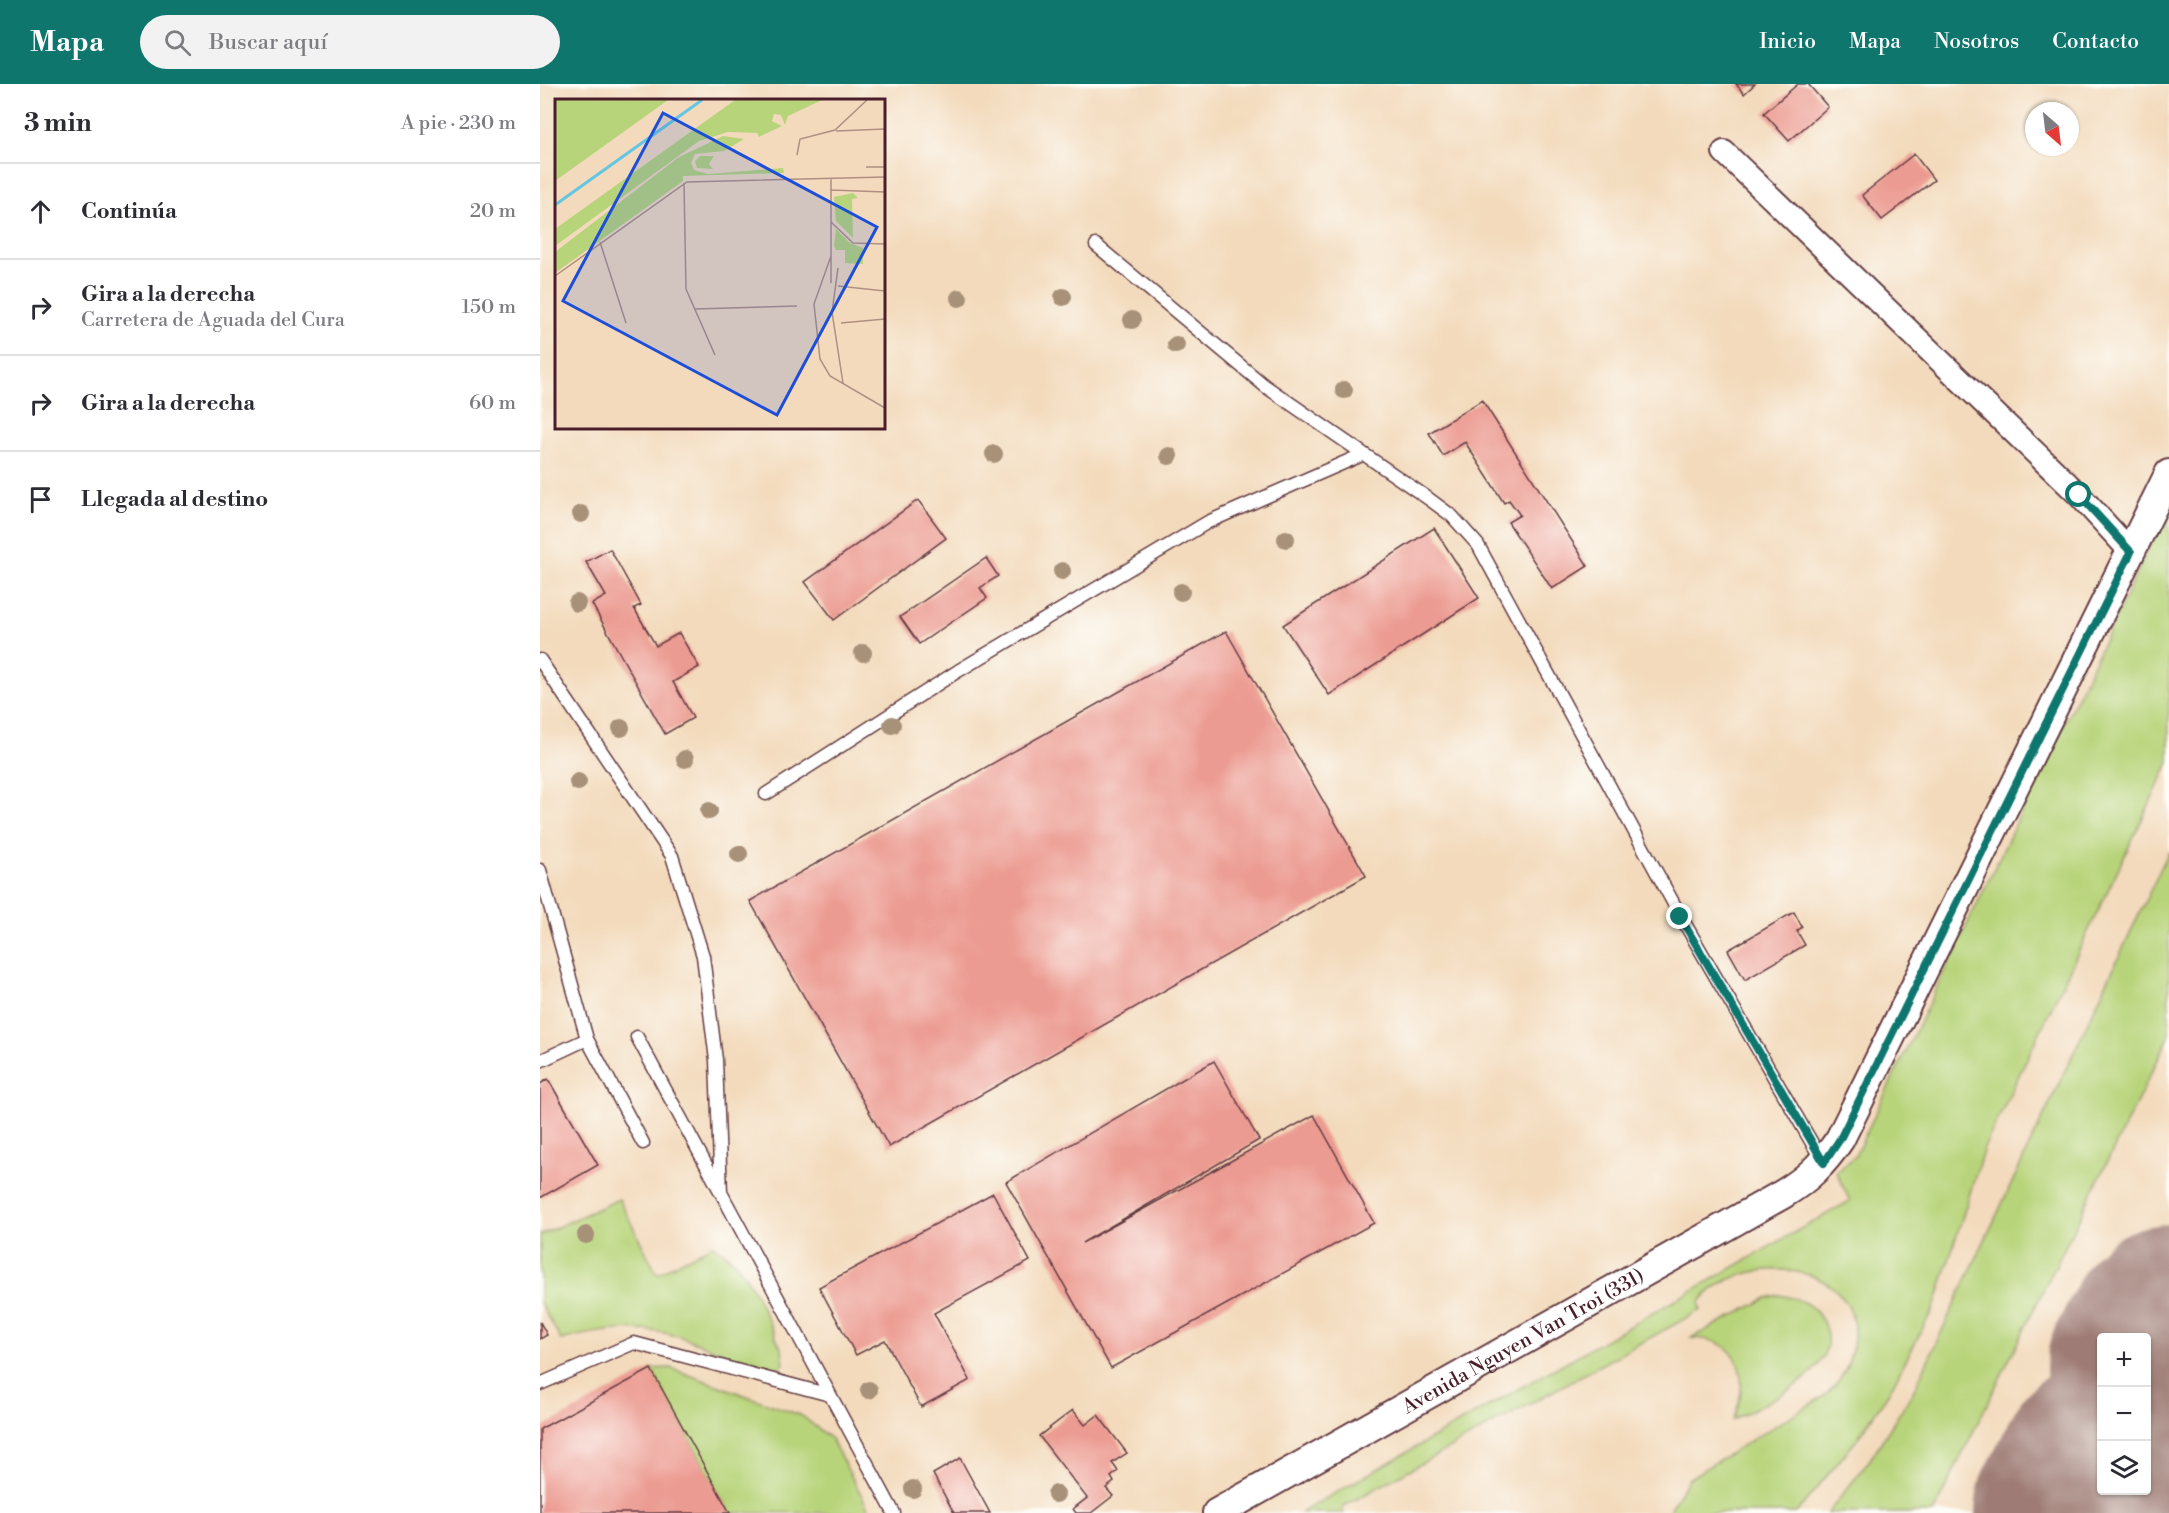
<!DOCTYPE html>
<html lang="es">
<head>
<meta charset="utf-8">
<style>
	:root { --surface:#fff; --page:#f2f2f3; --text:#2b2b33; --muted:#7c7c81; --line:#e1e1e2; --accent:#0f766e }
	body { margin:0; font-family:"Libre Bodoni",serif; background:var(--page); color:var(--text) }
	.controls { position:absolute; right:18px; bottom:18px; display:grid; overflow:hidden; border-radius:6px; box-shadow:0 2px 4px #0004 }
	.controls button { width:54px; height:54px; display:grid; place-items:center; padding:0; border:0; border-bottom:2px solid var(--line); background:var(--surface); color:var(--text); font:30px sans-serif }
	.compass { position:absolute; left:1485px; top:18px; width:54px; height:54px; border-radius:50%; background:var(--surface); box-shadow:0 2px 4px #0004; rotate:152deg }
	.stop { position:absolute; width:18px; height:18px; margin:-14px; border:4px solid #0f766e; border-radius:50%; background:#fff }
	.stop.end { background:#0f766e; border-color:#fff; box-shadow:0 2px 6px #0008 }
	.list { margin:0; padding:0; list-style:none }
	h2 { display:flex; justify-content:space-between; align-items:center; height:78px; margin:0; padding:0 24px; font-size:26px }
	h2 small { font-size:20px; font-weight:400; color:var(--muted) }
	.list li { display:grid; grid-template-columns:39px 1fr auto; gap:18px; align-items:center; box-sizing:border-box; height:96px; padding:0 24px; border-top:2px solid var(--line) }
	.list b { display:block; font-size:22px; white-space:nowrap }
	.list p { margin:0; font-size:20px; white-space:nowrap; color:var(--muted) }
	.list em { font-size:20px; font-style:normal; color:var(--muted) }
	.icon { flex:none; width:33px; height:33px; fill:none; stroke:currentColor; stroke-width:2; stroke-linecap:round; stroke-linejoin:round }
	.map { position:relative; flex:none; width:1629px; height:1429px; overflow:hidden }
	header { display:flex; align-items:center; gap:36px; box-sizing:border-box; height:84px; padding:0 30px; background:var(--accent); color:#fff }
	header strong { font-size:28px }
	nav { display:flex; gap:33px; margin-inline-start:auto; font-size:21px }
	.search { width:420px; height:54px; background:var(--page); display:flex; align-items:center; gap:15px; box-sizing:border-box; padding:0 21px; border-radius:33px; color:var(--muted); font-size:22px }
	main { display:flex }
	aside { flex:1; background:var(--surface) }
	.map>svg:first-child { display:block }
</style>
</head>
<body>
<header>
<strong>Mapa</strong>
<div class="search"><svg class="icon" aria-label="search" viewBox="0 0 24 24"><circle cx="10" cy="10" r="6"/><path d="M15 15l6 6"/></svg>Buscar aquí</div>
<nav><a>Inicio</a><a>Mapa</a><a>Nosotros</a><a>Contacto</a></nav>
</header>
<main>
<aside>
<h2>3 min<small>A pie · 230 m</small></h2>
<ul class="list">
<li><svg class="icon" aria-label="ahead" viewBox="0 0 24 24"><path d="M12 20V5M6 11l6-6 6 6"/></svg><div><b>Continúa</b></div><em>20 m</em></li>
<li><svg class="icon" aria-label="right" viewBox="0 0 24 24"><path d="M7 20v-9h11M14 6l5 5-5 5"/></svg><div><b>Gira a la derecha</b><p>Carretera de Aguada del Cura</p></div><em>150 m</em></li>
<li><svg class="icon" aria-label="right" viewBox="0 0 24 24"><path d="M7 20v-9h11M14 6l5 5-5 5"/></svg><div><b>Gira a la derecha</b></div><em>60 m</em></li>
<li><svg class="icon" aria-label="arrive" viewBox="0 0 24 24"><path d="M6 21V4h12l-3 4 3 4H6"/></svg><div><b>Llegada al destino</b></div></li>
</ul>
</aside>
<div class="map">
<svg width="1629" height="1429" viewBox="0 0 1629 1429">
	<rect width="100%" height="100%" fill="#fdfcf7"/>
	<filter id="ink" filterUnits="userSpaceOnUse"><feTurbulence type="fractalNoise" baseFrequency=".0167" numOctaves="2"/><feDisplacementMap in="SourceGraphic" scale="12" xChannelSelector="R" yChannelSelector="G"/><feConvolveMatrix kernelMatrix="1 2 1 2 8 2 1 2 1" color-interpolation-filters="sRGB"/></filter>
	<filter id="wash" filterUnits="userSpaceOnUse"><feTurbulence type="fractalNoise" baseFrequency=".008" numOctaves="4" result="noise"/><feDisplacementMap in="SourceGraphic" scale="24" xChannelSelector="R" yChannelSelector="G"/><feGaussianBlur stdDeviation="1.35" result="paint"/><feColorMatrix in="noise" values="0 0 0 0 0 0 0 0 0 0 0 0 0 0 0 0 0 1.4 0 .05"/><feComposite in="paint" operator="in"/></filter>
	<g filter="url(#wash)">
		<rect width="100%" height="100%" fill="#f3dabc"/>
		<!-- green -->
		<path fill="#b8d47a" stroke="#817a52" stroke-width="1.5" d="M1629 423V679L1444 1064 1395 1221 1348 1310 1315 1358 1256 1429H1128L1148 1395 1284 1312C1301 1297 1308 1284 1313 1262 1328 1177 1200 1164 1159 1219L1161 1226 802 1423 804 1429H760L1310 1117 1296 1088 1315 1072Z
			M1629 767V953L1393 1429H1288L1329 1377 1372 1310Z
			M79 1115 117 1190 172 1161C207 1176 225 1233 242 1266L244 1280 236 1287C207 1283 180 1267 153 1257 106 1240 69 1244 21 1256L0 1219V1151Z
			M1238 1211C1259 1214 1273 1219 1283 1238 1307 1288 1226 1317 1193 1336 1210 1296 1203 1254 1151 1254L1227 1214Z
			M130 1284 262 1332 291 1355 331 1429H190L111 1285Z"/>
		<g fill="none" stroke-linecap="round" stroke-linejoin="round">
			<!-- runway -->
			<path stroke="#9e7c74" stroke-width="200" d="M1606 1285 1629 1240
				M1535 1429 1562 1376"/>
		</g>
		<g id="blocks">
			<!-- building -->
			<path fill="#ec9b92" d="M1196 0H1215L1204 10Z
				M1258 0H1268L1288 23 1249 57 1224 29Z
				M1374 70 1394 96 1342 136 1322 111Z
				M942 316 1048 482 1012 505 968 438 980 431 969 416 964 419 925 358 903 372 889 349Z
				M378 416 406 454 294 536 265 498Z
				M894 444 939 514 789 611 743 541Z
				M70 465 101 521 94 524 116 562 139 549 159 583 133 598 153 634 125 650 52 520 66 512 46 478Z
				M446 474 458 492 440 504 447 514 379 560 360 533Z
				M686 547 826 792 349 1063 210 817Z
				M1254 828 1262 843 1257 847 1265 861 1205 896 1188 866Z
				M674 977 719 1056 542 1159 774 1031 834 1139 571 1284 466 1098Z
				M8 995 58 1081 0 1114V1000Z
				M453 1109 490 1177 394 1229 430 1296 381 1323 345 1256 316 1271 279 1203Z
				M0 1238 7 1251 0 1255Z
				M111 1285 190 1429H0V1345Z
				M533 1326 545 1341 558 1331 587 1369 572 1379 578 1387 571 1393 574 1398 566 1404 573 1412 551 1429H536L533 1425 547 1414 499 1352Z
				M420 1374 450 1429H414L393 1390Z"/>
		</g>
	</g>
	<g filter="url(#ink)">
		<use href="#blocks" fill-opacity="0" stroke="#633b41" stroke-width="1.5"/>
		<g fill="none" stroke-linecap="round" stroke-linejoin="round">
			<defs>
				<path id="service" d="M556 161 725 302 889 415 912 432 938 461 1141 833 1283 1078
					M0 576 132 772 163 872 176 976 181 1109
					M226 710 418 587 668 438 824 370
					M0 786 47 955 103 1059
					M97 953 354 1429
					M0 977 47 955
					M0 1300 94 1259 290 1311"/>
				<path id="minor" d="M1184 68 1539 411 1591 468"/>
				<g id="tertiary">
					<path id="s1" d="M677 1429 1243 1110C1268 1095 1284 1079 1300 1055L1629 390"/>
				</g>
			</defs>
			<!-- service casing -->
			<use href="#service" stroke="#633b41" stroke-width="15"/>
			<!-- minor casing -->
			<use href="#minor" stroke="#633b41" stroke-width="26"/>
			<!-- tertiary casing -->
			<use href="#tertiary" stroke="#633b41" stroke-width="32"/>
			<!-- service -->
			<use href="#service" stroke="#fff" stroke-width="12"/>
			<!-- minor -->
			<use href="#minor" stroke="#fff" stroke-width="22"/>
			<!-- tertiary -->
			<use href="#tertiary" stroke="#fff" stroke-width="28"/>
		</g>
		<!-- trees -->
		<g fill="#a89179">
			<circle cx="523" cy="213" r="9"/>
			<circle cx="419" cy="214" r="9"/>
			<circle cx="592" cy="236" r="9"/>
			<circle cx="636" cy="261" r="9"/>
			<circle cx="804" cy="306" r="9"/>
			<circle cx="454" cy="370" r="9"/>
			<circle cx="629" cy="372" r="9"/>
			<circle cx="41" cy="430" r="9"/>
			<circle cx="746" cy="455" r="9"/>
			<circle cx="522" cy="487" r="9"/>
			<circle cx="641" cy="508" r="9"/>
			<circle cx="37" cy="519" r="9"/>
			<circle cx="323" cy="569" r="9"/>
			<circle cx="352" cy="641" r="9"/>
			<circle cx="81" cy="644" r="9"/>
			<circle cx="145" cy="675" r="9"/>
			<circle cx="38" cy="698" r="9"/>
			<circle cx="169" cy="727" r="9"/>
			<circle cx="199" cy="770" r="9"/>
			<circle cx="46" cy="1151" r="9"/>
			<circle cx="329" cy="1306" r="9"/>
			<circle cx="373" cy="1405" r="9"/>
			<circle cx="516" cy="1410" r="9"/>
		</g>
	</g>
	<g fill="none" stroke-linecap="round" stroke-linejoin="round" filter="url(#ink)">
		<!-- route -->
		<path stroke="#0f766e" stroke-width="8" d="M1140 833 1284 1079 1300 1055 1591 468 1539 411"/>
	</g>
	<g text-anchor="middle" stroke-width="4.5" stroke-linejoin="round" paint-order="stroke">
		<!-- street labels -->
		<g font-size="20" fill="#4a1f2b" stroke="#fdfcf7">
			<text dy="7" stroke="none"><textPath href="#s1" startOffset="351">Avenida Nguyen Van Troi (331)</textPath></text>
		</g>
	</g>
	<!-- overview -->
	<g transform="translate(15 15)">
		<rect width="330" height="330" fill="#f3dabc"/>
		<path d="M0 1H113L0 82ZM180 1H267L233 17 230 26 226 16 219 15 217 22 227 27 204 38 202 34 173 33 144 42 0 147V130ZM168 37 189 40 169 52 140 55 136 64 139 71 153 75 228 69 229 74 128 77V82L0 174V153L124 58ZM145 57H159L154 65 158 70 142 69 140 62ZM298 94 303 99 297 100 298 139 281 122 279 98ZM281 130 295 144 308 149V165L290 164V151H281L279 147Z" fill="#b8d47a"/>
		<path fill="none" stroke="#65c6e3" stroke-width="3" d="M0 106 147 1"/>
		<path fill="none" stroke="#af8f82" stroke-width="1.5" d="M281 32 330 30M242 56 245 40 280 31 312 1M311 68H330M276 80V184M129 84 131 190 160 256M276 91 330 93M276 123 298 144 330 145M45 143 71 224M276 157 259 205 265 260 275 277 330 309M283 169 277 213 288 284M0 177 132 83 330 78M283 187 330 192M140 210 242 207M286 224 330 220"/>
		<path fill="#1d4ed8" fill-opacity="0.15" stroke="#1d4ed8" stroke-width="3" d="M108 14 322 128 222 316 8 202Z"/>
		<rect width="330" height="330" fill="none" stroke="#4a1f2b" stroke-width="3"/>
	</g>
</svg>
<div class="controls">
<button>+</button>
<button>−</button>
<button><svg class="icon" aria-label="layers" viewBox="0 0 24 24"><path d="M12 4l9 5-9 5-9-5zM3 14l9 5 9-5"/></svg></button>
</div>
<svg class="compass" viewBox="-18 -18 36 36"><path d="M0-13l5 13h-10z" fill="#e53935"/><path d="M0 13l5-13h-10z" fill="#7c7c81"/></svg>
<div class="stop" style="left:1539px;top:411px"></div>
<div class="stop end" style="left:1140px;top:833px"></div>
</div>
</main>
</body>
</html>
